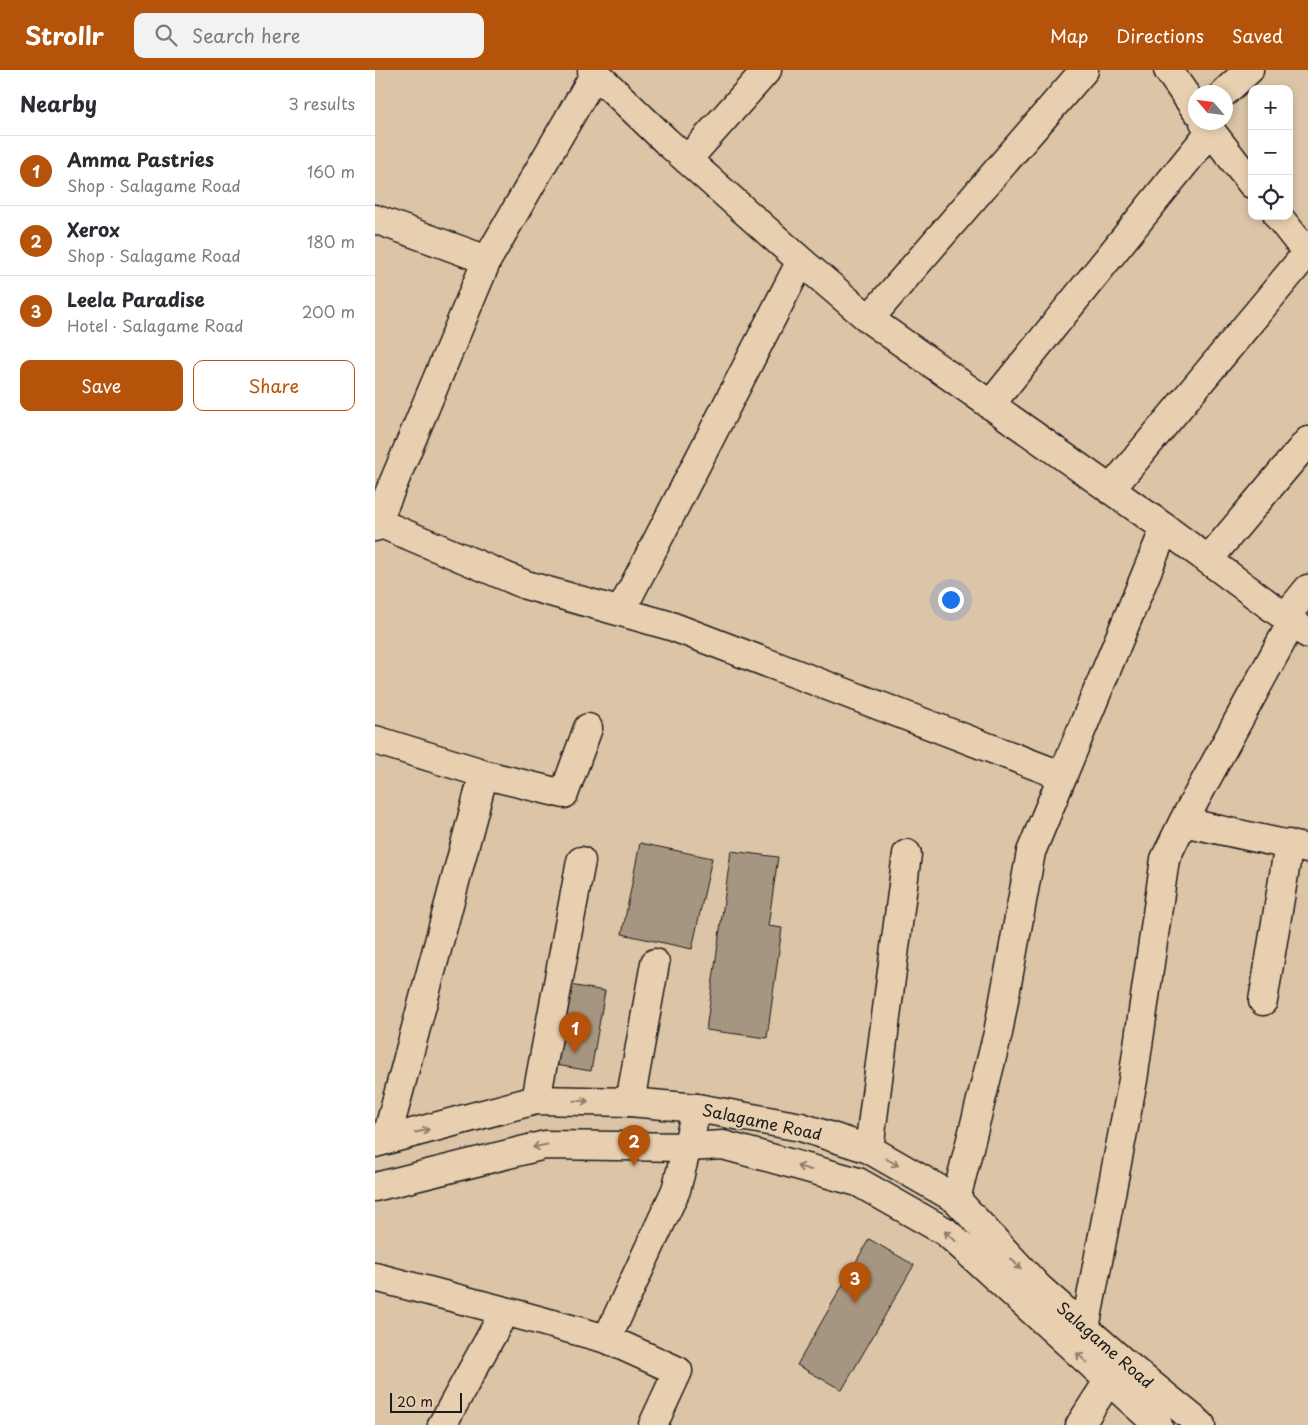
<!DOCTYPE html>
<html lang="en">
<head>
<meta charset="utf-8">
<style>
	:root { --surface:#fff; --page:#f2f2f3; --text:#2b2b33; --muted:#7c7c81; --line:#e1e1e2; --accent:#b45309 }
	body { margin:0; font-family:"Playpen Sans",sans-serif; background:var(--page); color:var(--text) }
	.controls { position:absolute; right:15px; top:15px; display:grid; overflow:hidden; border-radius:10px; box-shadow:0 2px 8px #0003 }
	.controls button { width:45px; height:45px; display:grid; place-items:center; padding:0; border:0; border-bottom:1px solid var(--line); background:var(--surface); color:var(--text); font:25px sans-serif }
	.compass { position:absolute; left:813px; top:15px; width:45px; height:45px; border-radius:50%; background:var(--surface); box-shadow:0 2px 8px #0003; rotate:298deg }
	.scale { position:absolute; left:15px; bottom:12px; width:72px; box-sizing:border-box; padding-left:5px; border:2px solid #1c1c1c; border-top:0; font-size:14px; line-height:18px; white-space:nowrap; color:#1c1c1c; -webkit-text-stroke:4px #e8cfb0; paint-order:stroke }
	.you { position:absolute; left:575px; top:529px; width:18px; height:18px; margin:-12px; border:4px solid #fff; border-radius:50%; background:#1a73e8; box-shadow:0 0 0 8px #1a73e833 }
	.badge { display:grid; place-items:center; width:32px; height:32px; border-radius:50%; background:var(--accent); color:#fff; font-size:16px; font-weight:700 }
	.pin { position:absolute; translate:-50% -41px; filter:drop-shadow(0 1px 2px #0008) }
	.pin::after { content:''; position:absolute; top:26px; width:18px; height:15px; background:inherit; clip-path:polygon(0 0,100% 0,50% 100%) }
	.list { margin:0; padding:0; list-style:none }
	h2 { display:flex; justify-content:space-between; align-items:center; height:65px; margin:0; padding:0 20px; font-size:21px }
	h2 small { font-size:16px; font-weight:400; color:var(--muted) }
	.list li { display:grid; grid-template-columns:32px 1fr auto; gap:15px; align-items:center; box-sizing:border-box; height:70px; padding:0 20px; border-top:1px solid var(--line) }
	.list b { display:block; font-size:19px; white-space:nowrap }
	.list p { margin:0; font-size:16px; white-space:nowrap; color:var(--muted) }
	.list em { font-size:16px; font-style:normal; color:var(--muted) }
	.actions { display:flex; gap:10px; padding:15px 20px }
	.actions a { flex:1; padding:11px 0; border:1px solid var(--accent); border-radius:10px; text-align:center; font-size:18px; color:var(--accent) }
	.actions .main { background:var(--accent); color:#fff }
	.icon { flex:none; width:28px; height:28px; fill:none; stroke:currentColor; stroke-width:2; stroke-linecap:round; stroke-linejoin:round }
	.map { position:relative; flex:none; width:933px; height:1355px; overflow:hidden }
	header { display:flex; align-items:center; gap:30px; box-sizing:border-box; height:70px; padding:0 25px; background:var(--accent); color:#fff }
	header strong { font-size:24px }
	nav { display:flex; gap:28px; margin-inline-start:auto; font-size:18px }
	.search { width:350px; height:45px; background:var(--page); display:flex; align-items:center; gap:12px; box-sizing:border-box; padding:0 18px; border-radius:10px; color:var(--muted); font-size:19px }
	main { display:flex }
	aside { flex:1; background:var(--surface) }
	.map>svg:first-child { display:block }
</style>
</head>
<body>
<header>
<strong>Strollr</strong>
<div class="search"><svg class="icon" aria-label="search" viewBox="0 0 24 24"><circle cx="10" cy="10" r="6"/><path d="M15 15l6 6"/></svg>Search here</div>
<nav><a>Map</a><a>Directions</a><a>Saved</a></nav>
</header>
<main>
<aside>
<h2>Nearby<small>3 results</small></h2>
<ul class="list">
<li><span class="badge">1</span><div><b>Amma Pastries</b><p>Shop · Salagame Road</p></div><em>160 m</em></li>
<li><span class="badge">2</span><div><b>Xerox</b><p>Shop · Salagame Road</p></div><em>180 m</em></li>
<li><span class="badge">3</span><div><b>Leela Paradise</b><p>Hotel · Salagame Road</p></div><em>200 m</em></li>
</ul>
<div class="actions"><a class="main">Save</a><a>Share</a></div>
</aside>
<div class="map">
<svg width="933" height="1355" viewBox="0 0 933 1355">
	<rect width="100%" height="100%" fill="#dcc4a7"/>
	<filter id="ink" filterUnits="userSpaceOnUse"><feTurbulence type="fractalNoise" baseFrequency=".02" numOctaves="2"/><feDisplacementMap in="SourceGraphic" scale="10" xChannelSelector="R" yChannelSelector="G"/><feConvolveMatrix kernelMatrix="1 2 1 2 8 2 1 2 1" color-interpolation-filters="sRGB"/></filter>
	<g filter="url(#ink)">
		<!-- building -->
		<path fill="#a69580" stroke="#1c1c1c" d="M265 773 337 788 317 879 247 864Z
			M356 781 403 787 393 856 407 858 392 968 331 960Z
			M195 915 230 921 216 1001 181 995Z
			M494 1169 539 1195 467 1320 422 1295Z"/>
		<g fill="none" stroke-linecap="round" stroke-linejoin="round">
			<defs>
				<path id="minor" d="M217 0 291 71 426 191 494 249 790 458 933 564
					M793 0 821 40
					M850 22 874 0
					M829 52 877 114
					M312 90 392 0
					M903 146 933 184
					M0 149 112 190
					M494 249 709 0
					M615 335 835 62
					M735 420 932 183
					M2 452 151 515 296 556 688 706
					M0 457 112 190 222 0
					M833 490 933 371
					M246 541 426 191
					M910 547 933 519
					M0 670 104 702 108 707 11 1070
					M107 704 189 724 213 658
					M808 752 933 779
					M888 931 914 774
					M161 1030 206 791
					M255 1032 280 893
					M494 1079 532 784
					M581 1129 623 963 656 782 790 458
					M0 1207 130 1241
					M710 1258 758 1010 790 789 808 752 917 552
					M232 1269 303 1301 278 1355
					M67 1355 130 1241 232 1269 301 1120 322 1038
					M705 1355 746 1291"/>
				<path id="major" d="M0 1073 161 1030 255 1032 322 1038 426 1057 494 1079 581 1129 664 1218 746 1290 826 1355
					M0 1117 170 1075 313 1077 348 1075 483 1112 571 1162 783 1355"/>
			</defs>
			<!-- minor casing -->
			<use href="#minor" stroke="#1c1c1c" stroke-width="31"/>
			<!-- major casing -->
			<use href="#major" stroke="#1c1c1c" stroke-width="31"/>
			<!-- minor -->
			<use href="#minor" stroke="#e8cfb0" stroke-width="28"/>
			<!-- major -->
			<use href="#major" stroke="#e8cfb0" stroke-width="28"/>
		</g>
		<!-- one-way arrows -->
		<defs><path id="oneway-shaft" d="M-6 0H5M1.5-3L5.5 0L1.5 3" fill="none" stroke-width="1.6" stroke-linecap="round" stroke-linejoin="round" transform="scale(1.25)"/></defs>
		<g stroke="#8c7e6d">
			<use href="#oneway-shaft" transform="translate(206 1031) rotate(1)"/>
			<use href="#oneway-shaft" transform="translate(47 1061) rotate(-14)"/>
			<use href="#oneway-shaft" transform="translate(165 1076) rotate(169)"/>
			<use href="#oneway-shaft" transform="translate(517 1092) rotate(30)"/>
			<use href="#oneway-shaft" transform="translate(429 1098) rotate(-165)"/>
			<use href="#oneway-shaft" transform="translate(575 1166) rotate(-139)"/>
			<use href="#oneway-shaft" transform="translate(641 1194) rotate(47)"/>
			<use href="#oneway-shaft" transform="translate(707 1288) rotate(-137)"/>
		</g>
	</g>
	<g text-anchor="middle" stroke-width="4" stroke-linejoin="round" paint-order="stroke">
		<!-- street labels -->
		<g font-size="16" fill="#1c1c1c" stroke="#e8cfb0">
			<text transform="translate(387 1052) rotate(12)" y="6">Salagame Road</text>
			<text transform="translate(730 1275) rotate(41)" y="6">Salagame Road</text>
		</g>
	</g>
</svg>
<div class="controls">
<button>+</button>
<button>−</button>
<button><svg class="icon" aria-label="locate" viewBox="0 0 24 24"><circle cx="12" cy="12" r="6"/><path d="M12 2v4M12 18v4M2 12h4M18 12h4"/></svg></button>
</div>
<svg class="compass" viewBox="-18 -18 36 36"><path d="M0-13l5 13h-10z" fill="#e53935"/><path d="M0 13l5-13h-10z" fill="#7c7c81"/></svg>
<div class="scale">20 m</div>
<div class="you"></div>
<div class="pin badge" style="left:200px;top:983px">1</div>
<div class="pin badge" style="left:259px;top:1096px">2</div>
<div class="pin badge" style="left:480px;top:1233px">3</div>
</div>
</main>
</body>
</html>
